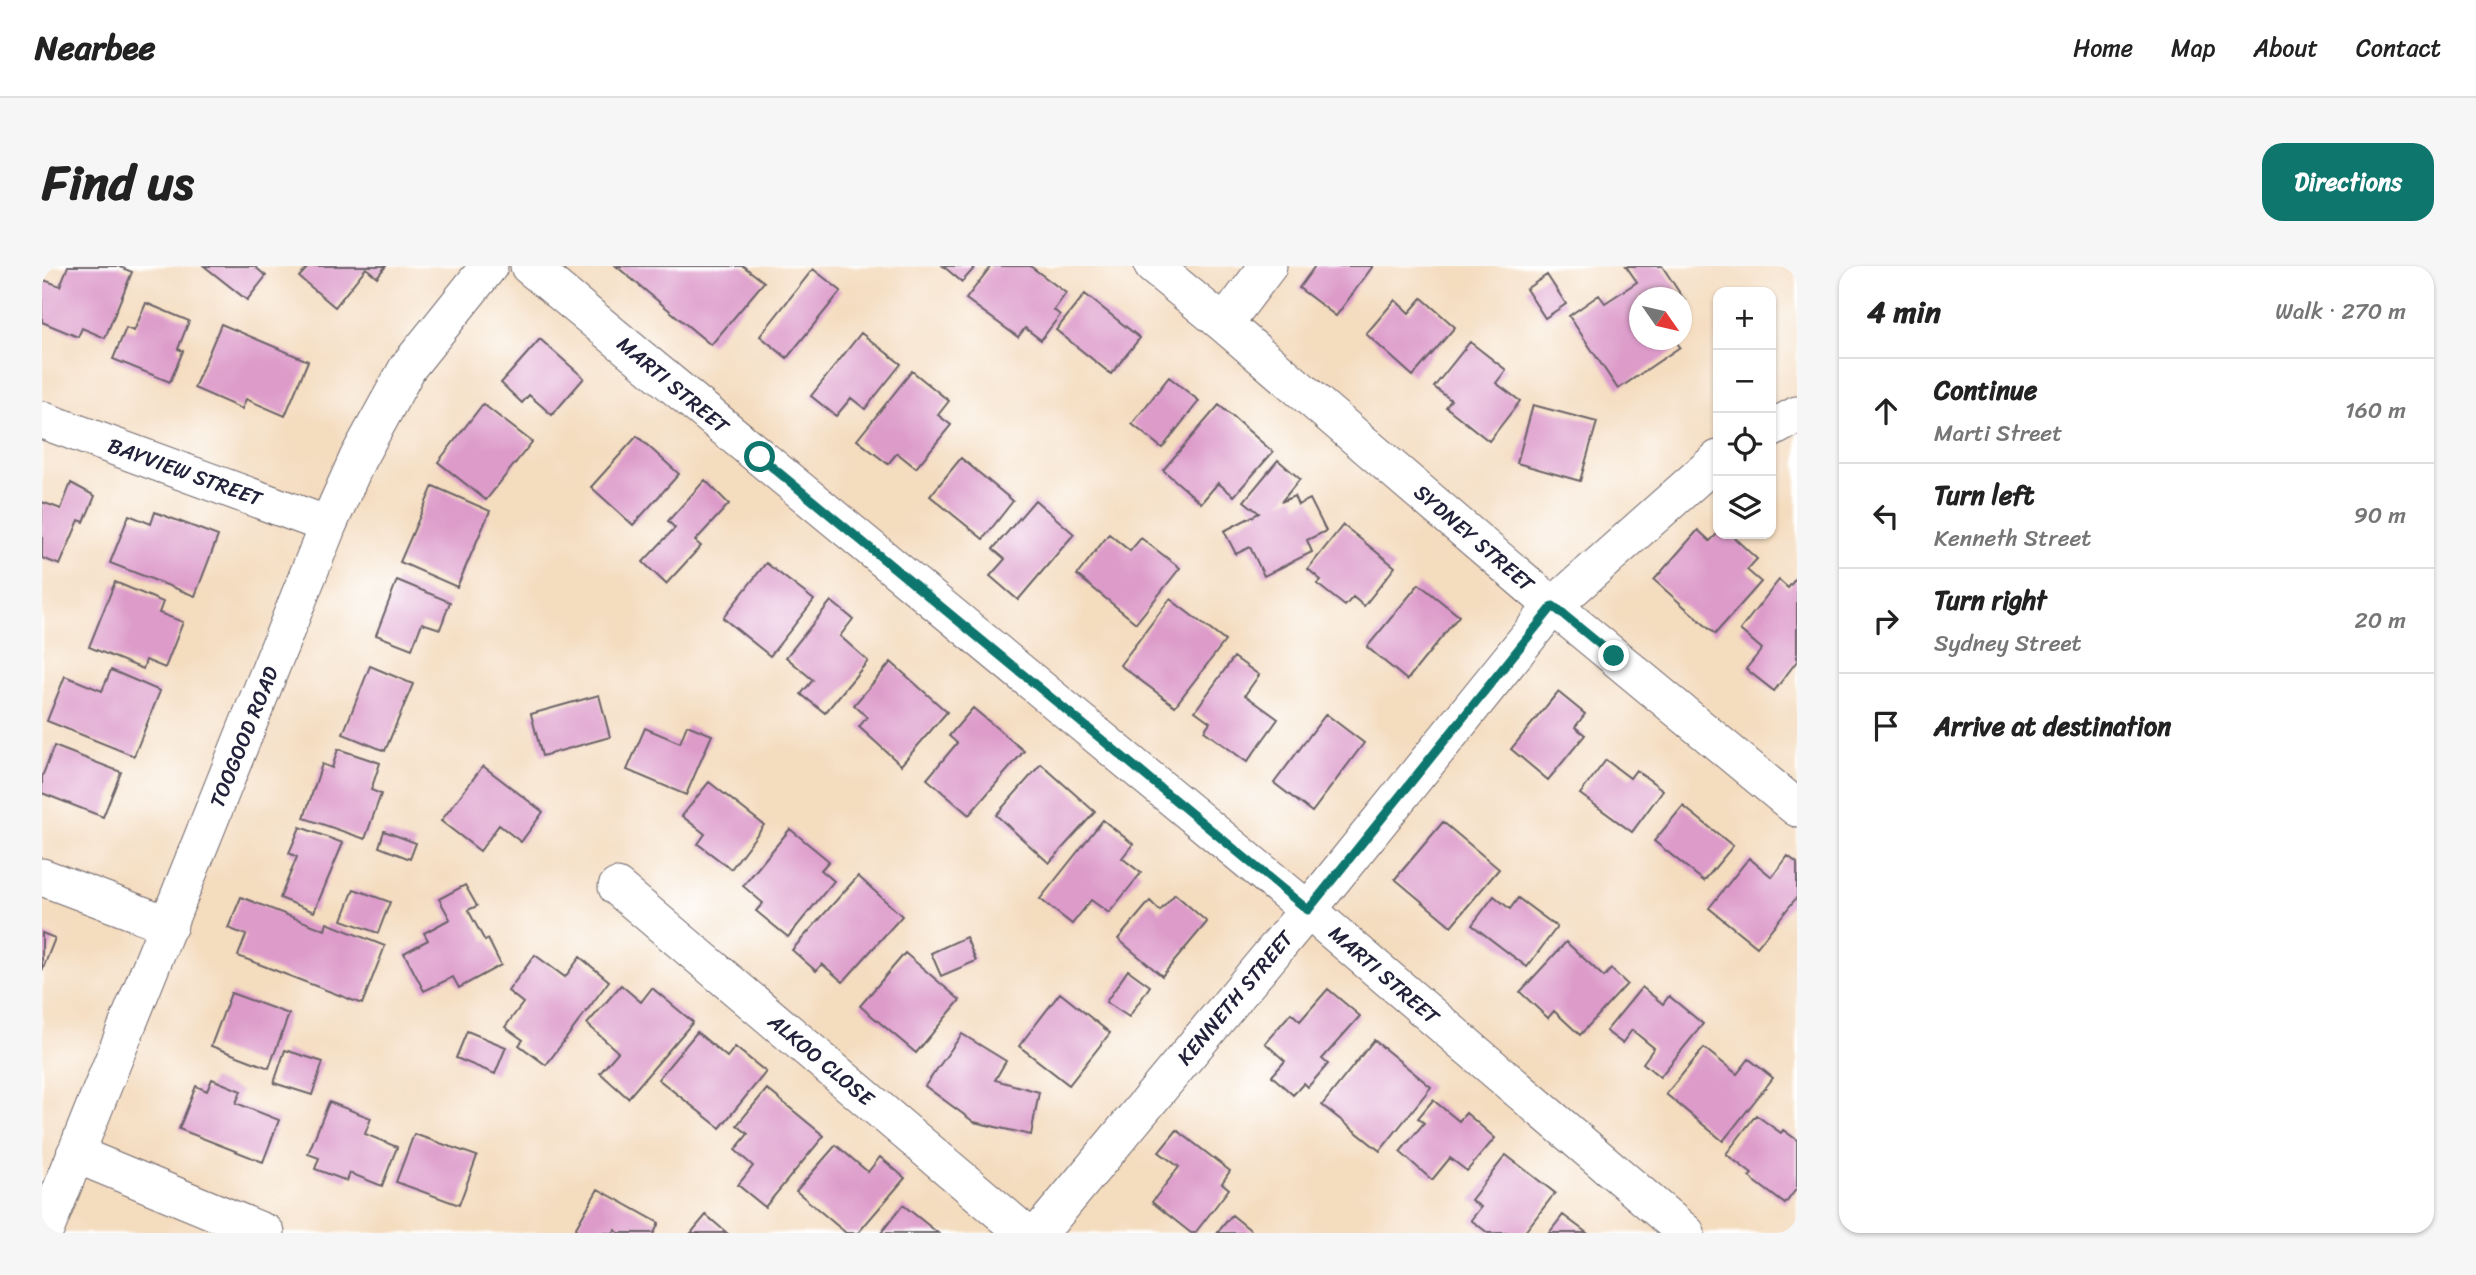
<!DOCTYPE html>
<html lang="en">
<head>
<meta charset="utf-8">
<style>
	:root { --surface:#fff; --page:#f6f6f6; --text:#222; --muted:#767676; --line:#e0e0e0; --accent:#0f766e }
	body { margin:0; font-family:Sriracha,sans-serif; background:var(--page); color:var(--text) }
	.controls { position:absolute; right:21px; top:21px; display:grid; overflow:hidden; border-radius:14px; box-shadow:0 2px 5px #0004 }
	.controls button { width:63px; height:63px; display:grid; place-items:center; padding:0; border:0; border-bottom:2px solid var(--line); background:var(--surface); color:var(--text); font:35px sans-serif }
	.compass { position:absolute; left:1587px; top:21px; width:63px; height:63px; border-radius:50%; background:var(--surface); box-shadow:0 2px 5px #0004; rotate:124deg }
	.stop { position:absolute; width:21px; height:21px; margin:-16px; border:5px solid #0f766e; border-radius:50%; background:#fff }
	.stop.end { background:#0f766e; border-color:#fff; box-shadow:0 2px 7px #0008 }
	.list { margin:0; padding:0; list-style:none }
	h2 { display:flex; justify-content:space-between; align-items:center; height:91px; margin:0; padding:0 28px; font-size:30px }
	h2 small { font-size:23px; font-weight:400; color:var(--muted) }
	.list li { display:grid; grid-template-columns:46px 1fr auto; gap:21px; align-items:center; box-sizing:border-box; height:105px; padding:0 28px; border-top:2px solid var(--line) }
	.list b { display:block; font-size:26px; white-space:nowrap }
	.list p { margin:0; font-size:23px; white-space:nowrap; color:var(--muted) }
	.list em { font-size:23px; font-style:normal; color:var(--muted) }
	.icon { flex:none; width:38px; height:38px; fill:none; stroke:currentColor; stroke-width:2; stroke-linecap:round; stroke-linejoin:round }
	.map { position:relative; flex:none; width:1755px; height:967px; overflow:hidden; border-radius:21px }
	header { display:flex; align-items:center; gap:42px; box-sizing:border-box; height:98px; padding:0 35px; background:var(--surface); border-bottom:2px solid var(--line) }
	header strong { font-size:33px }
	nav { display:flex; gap:38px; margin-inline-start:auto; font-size:24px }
	.intro { display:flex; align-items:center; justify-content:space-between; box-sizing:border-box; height:168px; padding:0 42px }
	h1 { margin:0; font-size:49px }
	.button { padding:18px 32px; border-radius:21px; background:var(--accent); color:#fff; font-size:24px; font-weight:700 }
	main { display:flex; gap:42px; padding:0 42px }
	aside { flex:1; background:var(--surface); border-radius:21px; box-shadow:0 2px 5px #0004 }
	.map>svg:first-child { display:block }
</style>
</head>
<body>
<header>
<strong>Nearbee</strong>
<nav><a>Home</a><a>Map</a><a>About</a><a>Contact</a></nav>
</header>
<div class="intro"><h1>Find us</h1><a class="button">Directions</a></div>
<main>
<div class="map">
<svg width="1755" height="967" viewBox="0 0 1755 967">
	<rect width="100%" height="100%" fill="#fff"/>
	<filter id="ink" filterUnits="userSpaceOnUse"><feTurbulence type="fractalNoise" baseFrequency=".0143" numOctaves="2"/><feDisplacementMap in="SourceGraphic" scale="14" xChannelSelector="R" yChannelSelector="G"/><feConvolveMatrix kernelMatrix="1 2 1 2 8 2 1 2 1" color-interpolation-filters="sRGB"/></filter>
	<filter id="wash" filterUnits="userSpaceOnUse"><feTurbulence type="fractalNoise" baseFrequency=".00686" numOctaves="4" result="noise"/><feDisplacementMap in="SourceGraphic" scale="28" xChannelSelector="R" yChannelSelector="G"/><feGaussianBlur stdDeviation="1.57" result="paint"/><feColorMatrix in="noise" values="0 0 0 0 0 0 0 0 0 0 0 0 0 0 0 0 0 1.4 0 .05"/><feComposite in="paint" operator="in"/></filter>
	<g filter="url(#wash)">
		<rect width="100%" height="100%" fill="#f4dcbf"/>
		<g id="blocks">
			<!-- building -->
			<path fill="#dd9bca" d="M26 0H76L90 6 63 72 40 62 36 71 0 56V19L2 14 18 20Z
				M162 0H212L224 10 205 34Z
				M267 0H344L335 11 324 2 293 41 257 11Z
				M574 0H701L722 16 669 79Z
				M901 0H934L920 16Z
				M949 0H988L1024 27 1012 44 1018 49 999 74 983 62 976 71 924 33Z
				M1273 0H1331L1294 50 1257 22Z
				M1584 0H1620L1643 35 1640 38V32H1598V74H1633L1638 81 1576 123 1527 50 1557 29 1563 37 1595 16Z
				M771 3 799 25 745 92 718 70Z
				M1505 9 1524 38 1503 52 1484 23Z
				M1043 28 1098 72 1069 108 1014 64Z
				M1380 32 1413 61 1371 110 1324 68 1353 34 1367 47Z
				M104 37 147 55 136 83 141 85 128 116 71 93 84 62 92 65Z
				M179 58 266 95 243 150 204 133 200 143 152 122Z
				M819 67 859 98 823 143 809 132 794 150 769 130Z
				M498 73 542 112 510 149 487 129 480 137 459 117Z
				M1428 76 1464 104 1454 117 1478 135 1447 175 1404 141 1409 134 1392 121Z
				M870 105 907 135 896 149 909 159 874 202 855 187 846 198 815 174Z
				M1127 111 1157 135 1120 182 1090 158Z
				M441 138 490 176 444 234 396 196Z
				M1177 139 1231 186 1192 230 1176 217 1159 237 1121 204Z
				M1491 139 1555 156 1538 215 1475 197Z
				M595 170 637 208 591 259 549 221Z
				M919 192 971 235 941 273 888 230Z
				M1236 194 1258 213 1239 236 1252 230 1256 239 1268 233 1284 265 1265 274 1270 286 1222 310 1208 281 1194 288 1182 265 1217 247 1202 235Z
				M663 214 687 238 653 275 659 280 624 318 601 296 633 262 626 255Z
				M29 217 53 230 42 256 37 254 18 299 0 292V236L19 243Z
				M391 220 448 245 415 321 358 296Z
				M993 234 1032 268 976 334 948 310 963 293 951 283Z
				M113 246 176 270 153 330 68 297 87 249 109 258Z
				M1301 259 1353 301 1322 340 1311 331 1303 340 1275 318 1279 314 1266 303Z
				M1656 264 1668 275 1675 268H1688L1715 293 1705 304 1719 316 1673 368 1612 314Z
				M1067 268 1088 285 1099 272 1138 302 1094 357 1035 309Z
				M724 297 772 334 728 390 681 352Z
				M1755 311V395L1732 425 1704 403 1720 383 1698 364 1737 314 1746 322Z
				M355 314 408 336 398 363 380 357 370 383 334 369Z
				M73 316 121 336 117 347 141 356 123 402 104 394 101 403 47 381Z
				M1377 318 1417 350 1365 414 1325 381Z
				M1128 333 1183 375 1133 440 1078 399Z
				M789 335 811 353 798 370 826 395 783 447 759 428 771 414 744 391Z
				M1192 391 1217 409 1203 429 1236 453 1205 496 1162 465 1168 456 1153 445Z
				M849 396 905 446 859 499 817 461 825 451 812 439Z
				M328 400 371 418 343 485 301 468Z
				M69 404 118 425 92 490 5 455 23 410 60 425Z
				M1516 426 1543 448 1533 461 1543 469 1506 514 1469 483Z
				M557 429 568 471 500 490 489 448Z
				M931 442 982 485 927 549 885 513 915 477 907 470Z
				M1284 448 1322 477 1270 546 1232 517Z
				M645 459 670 469 644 529 585 504 603 462 638 477Z
				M12 480 79 506 61 551 0 527V511Z
				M296 483 338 497 329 524 339 528 323 573 262 552 280 498 290 502Z
				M1564 494 1588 512 1594 504 1621 524 1590 566 1538 528Z
				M999 498 1053 546 1007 597 954 549Z
				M441 500 501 546 479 576 457 559 438 585 399 555Z
				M667 516 722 559 689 603 656 578 663 568 640 550Z
				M1641 540 1691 580 1662 615 1612 575Z
				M1061 554 1091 578 1080 592 1099 607 1067 647 1049 634 1030 658 998 633Z
				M1401 556 1457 603 1409 660 1353 613Z
				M258 561 301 577 272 646 238 632 255 591 247 587Z
				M748 563 787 595 779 604 792 615 746 671 714 645 721 637 701 620Z
				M342 565 374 577 368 593 337 581Z
				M1746 590 1755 597V631L1715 681 1667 642 1707 592 1730 611Z
				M816 610 860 650 801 716 780 698 774 705 750 684Z
				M423 619 435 640 426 644 443 675 446 673 459 699 417 722 411 711 382 725 362 687 386 674 382 667 408 653 397 633Z
				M312 623 348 636 336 667 300 654Z
				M1133 628 1165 656 1120 710 1076 673 1108 635 1118 645Z
				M1452 630 1468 643 1476 632 1515 661 1485 701 1430 659Z
				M199 631 283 664 285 657 343 680 320 738 196 690 204 669 186 662Z
				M0 667 13 672 0 705Z
				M924 671 934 695 899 710 889 687Z
				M1524 676 1562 711 1569 703 1585 718 1538 769 1512 745 1506 752 1478 726Z
				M863 687 918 734 874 787 818 740Z
				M493 689 523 711 538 691 567 715 504 799 477 779 481 774 463 761 481 737 466 725Z
				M1086 704 1108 720 1087 751 1064 736Z
				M579 719 599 736 610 722 651 756 586 832 558 807 576 786 545 758Z
				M1600 721 1621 738 1627 730 1661 758 1618 811 1601 797 1612 782 1590 764 1580 777 1564 765Z
				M1286 723 1318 750 1280 793 1286 798 1266 821 1262 817 1251 829 1230 810 1243 795 1223 777 1249 747 1258 755Z
				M189 727 247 748 227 802 169 780Z
				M1018 727 1068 767 1027 819 977 780Z
				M425 765 464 781 453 808 414 792Z
				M655 766 685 791 693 781 724 806 678 862 616 813Z
				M920 768 964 795 953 814 997 826 989 869 932 856 883 820Z
				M1332 774 1389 821 1338 885 1280 839Z
				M1662 782 1695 808 1707 793 1731 812 1681 875 1624 828Z
				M243 784 281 796 270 829 232 817Z
				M170 813 199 825 194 837 237 854 221 896 137 863 154 820 165 825Z
				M725 823 782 870 723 941 696 919 711 900 693 884 706 868 695 859Z
				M1391 834 1417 855 1424 847 1453 872 1425 905 1408 892 1390 914 1358 886 1382 857 1376 852Z
				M287 836 329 852 323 868 355 881 340 920 308 907 305 915 273 903 277 892 266 888Z
				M1714 849 1739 867 1741 864 1755 874V922L1743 938 1707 911 1710 908 1684 888Z
				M1135 864 1188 905 1180 917 1187 923 1153 967H1149L1110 936 1137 901 1117 886Z
				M372 868 435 890 417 939 354 916Z
				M794 879 826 906 838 891 863 912 816 967H804L754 925Z
				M1464 889 1513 927 1482 967H1446L1429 954 1439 941 1429 934Z
				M556 923 617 957 612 967H577L573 964 571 967H531Z
				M861 939 896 967H839Z
				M664 949 685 967H649Z
				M1190 949 1212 967H1175Z
				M1521 949 1545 967H1507Z"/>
		</g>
	</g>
	<g filter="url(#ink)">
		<use href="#blocks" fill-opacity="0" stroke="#6c6369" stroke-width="2"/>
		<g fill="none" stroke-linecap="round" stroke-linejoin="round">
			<defs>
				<path id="minor" d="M487 0 1266 644 1644 967
					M1111 0 1182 58 1511 340 1755 542
					M1182 58 1226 0
					M0 154 286 259
					M1729 163 1755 149
					M0 611 127 659
					M575 621 983 967
					M33 888 224 967
					M2 967 286 259 316 192 366 101 447 0
					M997 967 1266 644 1511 340 1676 193"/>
			</defs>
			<!-- minor casing -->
			<use href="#minor" stroke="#6c6369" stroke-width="39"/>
			<!-- minor -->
			<use href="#minor" stroke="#fff" stroke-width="37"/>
		</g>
	</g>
	<g fill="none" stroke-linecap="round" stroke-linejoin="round" filter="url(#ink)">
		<!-- route -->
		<path stroke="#0f766e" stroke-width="9" d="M718 191 1266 644 1511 340 1572 390"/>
	</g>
	<g text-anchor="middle" stroke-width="5" stroke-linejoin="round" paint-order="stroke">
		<!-- street labels -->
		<g font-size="21" fill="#22223b" stroke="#fff">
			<text transform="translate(631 119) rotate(40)" y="7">MARTI STREET</text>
			<text transform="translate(143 206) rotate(20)" y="7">BAYVIEW STREET</text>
			<text transform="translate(1432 272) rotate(41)" y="7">SYDNEY STREET</text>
			<text transform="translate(202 471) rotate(-68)" y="7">TOOGOOD ROAD</text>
			<text transform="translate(1342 709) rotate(41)" y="7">MARTI STREET</text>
			<text transform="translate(1193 732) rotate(-50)" y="7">KENNETH STREET</text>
			<text transform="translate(779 794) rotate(40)" y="7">ALKOO CLOSE</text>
		</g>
	</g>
</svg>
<div class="controls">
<button>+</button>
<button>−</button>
<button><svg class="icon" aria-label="locate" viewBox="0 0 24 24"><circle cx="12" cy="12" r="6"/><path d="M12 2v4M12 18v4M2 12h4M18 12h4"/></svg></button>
<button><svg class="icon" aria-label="layers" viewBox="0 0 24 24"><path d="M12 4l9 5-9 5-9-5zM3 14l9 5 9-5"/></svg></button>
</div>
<svg class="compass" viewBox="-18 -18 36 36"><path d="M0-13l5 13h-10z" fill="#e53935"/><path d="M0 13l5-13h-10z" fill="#767676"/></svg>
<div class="stop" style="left:718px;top:191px"></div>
<div class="stop end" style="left:1572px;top:390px"></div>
</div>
<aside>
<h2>4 min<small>Walk · 270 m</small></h2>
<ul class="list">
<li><svg class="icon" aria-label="ahead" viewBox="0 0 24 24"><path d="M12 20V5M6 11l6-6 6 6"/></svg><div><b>Continue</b><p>Marti Street</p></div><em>160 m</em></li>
<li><svg class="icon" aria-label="left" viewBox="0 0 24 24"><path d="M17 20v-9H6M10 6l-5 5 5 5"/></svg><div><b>Turn left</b><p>Kenneth Street</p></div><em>90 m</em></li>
<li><svg class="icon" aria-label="right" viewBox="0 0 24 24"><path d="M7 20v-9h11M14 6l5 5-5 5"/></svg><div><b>Turn right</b><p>Sydney Street</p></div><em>20 m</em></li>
<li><svg class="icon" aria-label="arrive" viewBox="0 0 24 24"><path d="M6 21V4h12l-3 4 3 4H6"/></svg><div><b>Arrive at destination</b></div></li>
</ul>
</aside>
</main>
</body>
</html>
